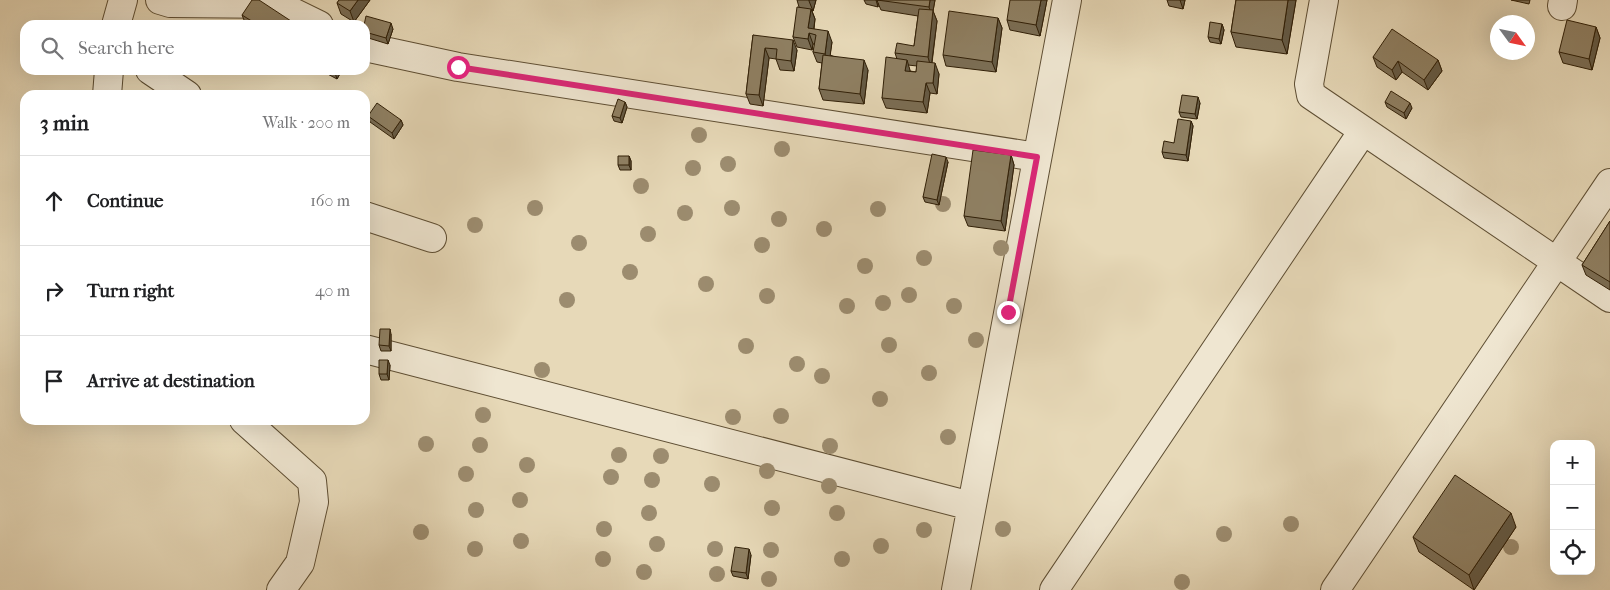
<!DOCTYPE html>
<html lang="en">
<head>
<meta charset="utf-8">
<style>
	:root { --surface:#fff; --page:#f2f2f2; --text:#202124; --muted:#757577; --line:#e0e0e0 }
	body { margin:0; font-family:"IM FELL French Canon",serif; background:var(--page); color:var(--text) }
	.controls { position:absolute; right:15px; bottom:15px; display:grid; overflow:hidden; border-radius:10px; box-shadow:0 5px 20px #0002 }
	.controls button { width:45px; height:45px; display:grid; place-items:center; padding:0; border:0; border-bottom:1px solid var(--line); background:var(--surface); color:var(--text); font:25px sans-serif }
	.compass { position:absolute; left:1490px; top:15px; width:45px; height:45px; border-radius:50%; background:var(--surface); box-shadow:0 5px 20px #0002; rotate:123deg }
	.stop { position:absolute; width:15px; height:15px; margin:-11px; border:4px solid #db2777; border-radius:50%; background:#fff }
	.stop.end { background:#db2777; border-color:#fff; box-shadow:0 1px 5px #0008 }
	.list { margin:0; padding:0; list-style:none }
	h2 { display:flex; justify-content:space-between; align-items:center; height:65px; margin:0; padding:0 20px; font-size:21px }
	h2 small { font-size:16px; font-weight:400; color:var(--muted) }
	.list li { display:grid; grid-template-columns:32px 1fr auto; gap:15px; align-items:center; box-sizing:border-box; height:90px; padding:0 20px; border-top:1px solid var(--line) }
	.list b { display:block; font-size:19px; white-space:nowrap }
	.list em { font-size:16px; font-style:normal; color:var(--muted) }
	.icon { flex:none; width:28px; height:28px; fill:none; stroke:currentColor; stroke-width:2; stroke-linecap:round; stroke-linejoin:round }
	.map { position:relative; flex:none; width:1610px; height:590px; overflow:hidden }
	.search { position:absolute; background:var(--surface); box-shadow:0 5px 20px #0002; left:20px; top:20px; width:350px; height:55px; display:flex; align-items:center; gap:12px; box-sizing:border-box; padding:0 18px; border-radius:15px; color:var(--muted); font-size:19px }
	.panel { position:absolute; background:var(--surface); box-shadow:0 5px 20px #0002; left:20px; top:90px; width:350px; height:335px; border-radius:15px }
	.map>svg:first-child { display:block }
</style>
</head>
<body>
<div class="map">
<svg width="1610" height="590" viewBox="0 0 1610 590">
	<rect width="100%" height="100%" fill="#e7d9b8"/>
	<filter id="stains"><feTurbulence type="fractalNoise" baseFrequency=".004" numOctaves="4"/><feColorMatrix values="0 0 0 0 .2 0 0 0 0 .09 0 0 0 0 .02 0 0 0 .5 -.17"/></filter>
	<radialGradient id="worn" r=".72"><stop offset=".6" stop-color="#630" stop-opacity="0"/><stop offset="1" stop-color="#630" stop-opacity=".3"/></radialGradient>
	<g fill="none" stroke-linecap="round" stroke-linejoin="round">
		<defs>
			<path id="minor" d="M160 0 170 3 276 4 319 25
				M1324 0 1309 84 1311 95 1610 298
				M1562 6 1563 0
				M116 25 123 0
				M365 47 458 67 1037 157
				M150 70 187 95
				M107 95 109 70
				M365 216 432 238
				M365 349 971 506
				M244 420 312 481 314 502 300 563 281 590
				M956 590 1067 0
				M1054 590 1363 131
				M1335 590 1610 183"/>
		</defs>
		<!-- minor casing -->
		<use href="#minor" stroke="#5e4e33" stroke-width="30"/>
		<!-- minor -->
		<use href="#minor" stroke="#efe6d1" stroke-width="28"/>
	</g>
	<!-- trees -->
	<g fill="#9c8c6f">
		<circle cx="699" cy="135" r="8"/>
		<circle cx="782" cy="149" r="8"/>
		<circle cx="728" cy="164" r="8"/>
		<circle cx="693" cy="168" r="8"/>
		<circle cx="641" cy="186" r="8"/>
		<circle cx="943" cy="204" r="8"/>
		<circle cx="535" cy="208" r="8"/>
		<circle cx="732" cy="208" r="8"/>
		<circle cx="878" cy="209" r="8"/>
		<circle cx="685" cy="213" r="8"/>
		<circle cx="779" cy="219" r="8"/>
		<circle cx="475" cy="225" r="8"/>
		<circle cx="824" cy="229" r="8"/>
		<circle cx="648" cy="234" r="8"/>
		<circle cx="579" cy="243" r="8"/>
		<circle cx="762" cy="245" r="8"/>
		<circle cx="1001" cy="248" r="8"/>
		<circle cx="924" cy="258" r="8"/>
		<circle cx="865" cy="266" r="8"/>
		<circle cx="630" cy="272" r="8"/>
		<circle cx="706" cy="284" r="8"/>
		<circle cx="909" cy="295" r="8"/>
		<circle cx="767" cy="296" r="8"/>
		<circle cx="567" cy="300" r="8"/>
		<circle cx="883" cy="303" r="8"/>
		<circle cx="847" cy="306" r="8"/>
		<circle cx="954" cy="306" r="8"/>
		<circle cx="976" cy="340" r="8"/>
		<circle cx="889" cy="345" r="8"/>
		<circle cx="746" cy="346" r="8"/>
		<circle cx="797" cy="364" r="8"/>
		<circle cx="542" cy="370" r="8"/>
		<circle cx="929" cy="373" r="8"/>
		<circle cx="822" cy="376" r="8"/>
		<circle cx="880" cy="399" r="8"/>
		<circle cx="483" cy="415" r="8"/>
		<circle cx="781" cy="416" r="8"/>
		<circle cx="733" cy="417" r="8"/>
		<circle cx="948" cy="437" r="8"/>
		<circle cx="426" cy="444" r="8"/>
		<circle cx="480" cy="445" r="8"/>
		<circle cx="830" cy="446" r="8"/>
		<circle cx="619" cy="455" r="8"/>
		<circle cx="661" cy="456" r="8"/>
		<circle cx="527" cy="465" r="8"/>
		<circle cx="767" cy="471" r="8"/>
		<circle cx="466" cy="474" r="8"/>
		<circle cx="611" cy="477" r="8"/>
		<circle cx="652" cy="480" r="8"/>
		<circle cx="712" cy="484" r="8"/>
		<circle cx="829" cy="486" r="8"/>
		<circle cx="520" cy="500" r="8"/>
		<circle cx="772" cy="508" r="8"/>
		<circle cx="476" cy="510" r="8"/>
		<circle cx="649" cy="513" r="8"/>
		<circle cx="837" cy="513" r="8"/>
		<circle cx="1291" cy="524" r="8"/>
		<circle cx="604" cy="529" r="8"/>
		<circle cx="1003" cy="529" r="8"/>
		<circle cx="924" cy="530" r="8"/>
		<circle cx="421" cy="532" r="8"/>
		<circle cx="1224" cy="534" r="8"/>
		<circle cx="521" cy="541" r="8"/>
		<circle cx="657" cy="544" r="8"/>
		<circle cx="881" cy="546" r="8"/>
		<circle cx="1511" cy="547" r="8"/>
		<circle cx="475" cy="549" r="8"/>
		<circle cx="715" cy="549" r="8"/>
		<circle cx="771" cy="550" r="8"/>
		<circle cx="603" cy="559" r="8"/>
		<circle cx="842" cy="559" r="8"/>
		<circle cx="644" cy="572" r="8"/>
		<circle cx="717" cy="574" r="8"/>
		<circle cx="769" cy="579" r="8"/>
		<circle cx="1182" cy="582" r="8"/>
	</g>
	<!-- wall -->
	<path fill="#7b6e55" stroke="#301f07" fill-rule="evenodd" d="M339 0H370L354 22 341 14 337 3Z
		M797 0H816L813 11H812L815 19 814 29 832 42 830 55 868 70 864 104 823 100 819 89 822 63 817 62 813 52 815 44H813L812 50 797 47 793 37 799 7Z
		M864 0H935L933 11 937 21 932 63 939 74 937 94 930 93 927 113 886 108 882 98 897 59 895 53 914 46 918 16 881 10 878 3V7L866 4ZM908 65 917 66 916 72 910 71Z
		M1047 0 1040 36 1010 30 1007 20Z
		M1167 0H1185L1183 9 1169 6Z
		M1236 0H1296L1287 54 1236 47 1231 32Z
		M1511 0H1530L1529 4Z
		M242 15 293 25H246Z
		M998 18 1002 28 996 72 946 66 943 55Z
		M1222 24 1224 30 1221 44 1210 42 1208 37Z
		M365 25 393 29 388 44 365 37Z
		M1596 27 1600 38 1592 70 1563 63 1559 52Z
		M753 35 797 50 794 71 780 70 776 59 769 58 763 106 750 104 746 94Z
		M1373 57 1438 60 1442 71 1428 90 1402 72 1396 80 1377 67Z
		M320 70H342L337 79Z
		M625 102 627 107 622 123 614 121 612 116Z
		M1385 102 1412 108 1406 119 1387 107Z
		M1200 103 1197 119 1181 117 1179 112Z
		M368 116 401 120 403 125 394 139 370 122Z
		M1191 121 1193 126 1188 161 1164 158 1162 152 1174 143Z
		M1011 155 1014 165 1005 231 968 226 964 216Z
		M629 156 631 161V170H620L618 165Z
		M948 162 939 205 925 202 923 197Z
		M1610 221V290L1586 275 1582 265Z
		M391 334V351H381L379 345Z
		M390 365 389 380H381L379 374Z
		M1516 527 1474 590 1419 552 1413 537Z
		M751 555 748 579 733 576 731 571Z"/>
	<!-- shaded-wall -->
	<path fill="#645a45" stroke="#301f07" d="M358 0H370L354 22 350 11Z
		M809 0H816L813 11 809 1Z
		M876 0H877L878 3V7Z
		M930 0H935L933 11 937 21 931 68 928 57 932 17 929 7Z
		M1041 0H1047L1040 36 1036 25Z
		M1180 0H1185L1183 9Z
		M1288 0H1296L1287 54 1282 40Z
		M811 9 815 19 813 34 808 28Z
		M998 18 1002 28 996 72 992 62Z
		M391 23 393 29 388 44 386 38Z
		M1222 24 1224 30 1221 44 1219 39Z
		M1596 27 1600 38 1592 70 1589 59Z
		M828 31 832 42 829 64 825 54Z
		M809 33 813 44 812 50 808 39Z
		M793 40 797 50 794 71 791 61Z
		M765 48 769 58 763 106 759 95Z
		M864 60 868 70 864 104 860 94Z
		M907 60 910 70 909 81 905 71Z
		M1438 60 1442 71 1428 90 1424 80Z
		M1398 61 1402 72 1396 80 1392 70Z
		M935 63 939 74 937 94 933 83Z
		M334 70H342L337 79Z
		M926 83 930 93 927 113 923 102Z
		M1198 97 1200 103 1197 119 1195 114Z
		M625 102 627 107 622 123 620 118Z
		M1410 103 1412 108 1406 119 1404 113Z
		M401 120 403 125 394 139 392 133Z
		M1191 121 1193 126 1188 161 1186 155Z
		M1011 155 1014 165 1005 231 1001 221Z
		M629 156 631 161V170L629 165Z
		M946 157 948 162 939 205 937 200Z
		M390 329 391 334V351L389 346Z
		M388 360 390 365 389 380 387 374Z
		M1511 513 1516 527 1474 590 1469 575Z
		M749 549 751 555 748 579 746 573Z"/>
	<!-- building -->
	<path fill="#8f8063" stroke="#301f07" d="M252 0H259L291 21 288 25H258L242 15Z
		M339 0H358L350 11 337 3Z
		M877 0H930L929 7Z
		M1010 0H1041L1036 25 1007 20Z
		M1236 0H1288L1282 40 1231 32Z
		M797 7 811 9 808 28 828 31 825 54 813 52 816 35 809 33 808 39 793 37Z
		M919 9 933 10 928 57 895 53 897 43 914 46Z
		M949 11 998 18 992 62 943 55Z
		M366 16 391 23 386 38 365 32V25H364Z
		M1567 20 1596 27 1589 59 1559 52Z
		M1210 22 1222 24 1219 39 1208 37Z
		M1392 29 1438 60 1424 80 1398 61 1392 70 1373 57Z
		M753 35 793 40 791 61 776 59 777 49 765 48 759 95 746 94Z
		M823 55 864 60 860 94 819 89Z
		M886 57 907 60 905 71 916 72 917 61 935 63 933 83H926L923 102 882 98Z
		M1391 91 1410 103 1404 113 1385 102Z
		M1182 95 1198 97 1195 114 1179 112Z
		M618 99 625 102 620 118 612 116Z
		M377 103 401 120 392 133 368 116Z
		M1178 119 1191 121 1186 155 1162 152 1164 141 1174 143Z
		M973 150 1011 155 1001 221 964 216Z
		M932 154 946 157 937 200 923 197Z
		M618 156H629V165H618Z
		M1610 221V282L1582 265Z
		M380 329H390L389 346 379 345Z
		M379 360H388L387 374H379Z
		M1455 475 1511 513 1469 575 1413 537Z
		M735 547 749 549 746 573 731 571Z"/>
	<g fill="none" stroke-linecap="round" stroke-linejoin="round">
		<!-- route -->
		<path stroke="#db2777" stroke-width="6" d="M458 67 1037 157 1008 312"/>
	</g>
	<rect width="100%" height="100%" filter="url(#stains)"/>
	<rect width="100%" height="100%" fill="url(#worn)"/>
</svg>
<div class="controls">
<button>+</button>
<button>−</button>
<button><svg class="icon" aria-label="locate" viewBox="0 0 24 24"><circle cx="12" cy="12" r="6"/><path d="M12 2v4M12 18v4M2 12h4M18 12h4"/></svg></button>
</div>
<svg class="compass" viewBox="-18 -18 36 36"><path d="M0-13l5 13h-10z" fill="#e53935"/><path d="M0 13l5-13h-10z" fill="#757577"/></svg>
<div class="stop" style="left:458px;top:67px"></div>
<div class="stop end" style="left:1008px;top:312px"></div>
<div class="search"><svg class="icon" aria-label="search" viewBox="0 0 24 24"><circle cx="10" cy="10" r="6"/><path d="M15 15l6 6"/></svg>Search here</div>
<section class="panel">
<h2>3 min<small>Walk · 200 m</small></h2>
<ul class="list">
<li><svg class="icon" aria-label="ahead" viewBox="0 0 24 24"><path d="M12 20V5M6 11l6-6 6 6"/></svg><div><b>Continue</b></div><em>160 m</em></li>
<li><svg class="icon" aria-label="right" viewBox="0 0 24 24"><path d="M7 20v-9h11M14 6l5 5-5 5"/></svg><div><b>Turn right</b></div><em>40 m</em></li>
<li><svg class="icon" aria-label="arrive" viewBox="0 0 24 24"><path d="M6 21V4h12l-3 4 3 4H6"/></svg><div><b>Arrive at destination</b></div></li>
</ul>
</section>
</div>
</body>
</html>
